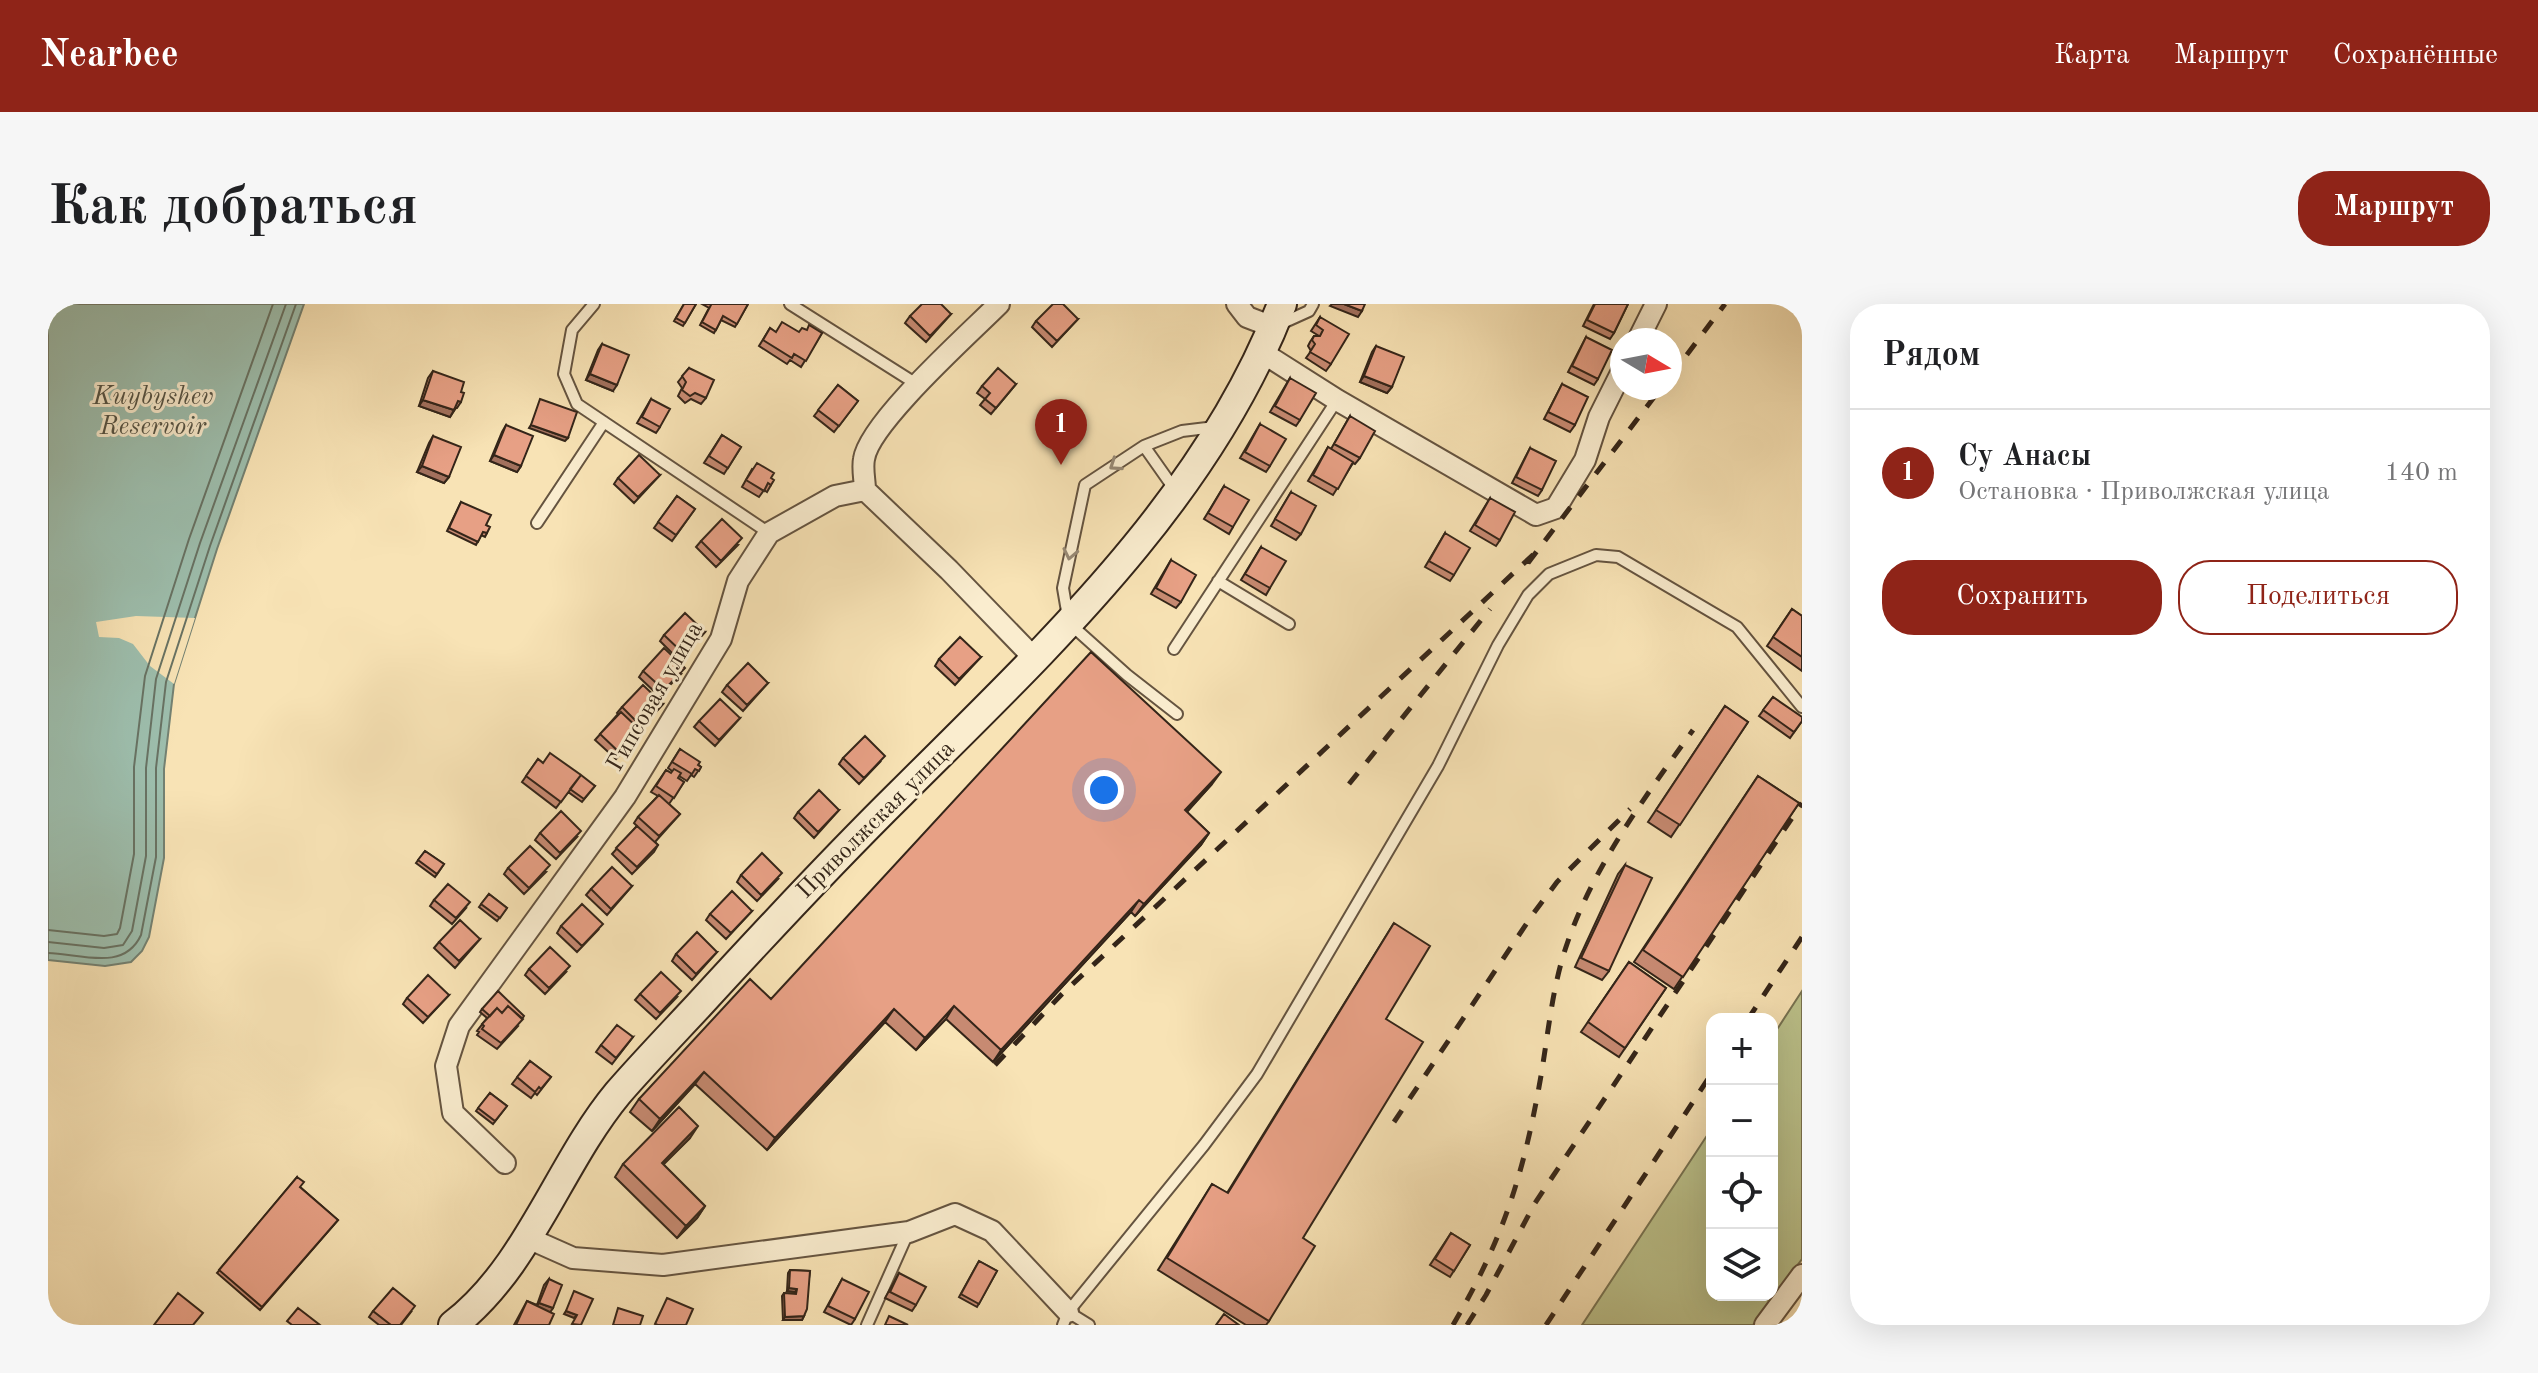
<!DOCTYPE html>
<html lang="ru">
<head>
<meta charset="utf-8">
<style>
	:root { --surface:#fff; --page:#f6f6f6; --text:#202124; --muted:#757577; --line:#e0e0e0; --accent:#8f2418 }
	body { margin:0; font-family:"Old Standard TT",serif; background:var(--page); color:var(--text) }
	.controls { position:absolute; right:24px; bottom:24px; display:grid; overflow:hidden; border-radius:16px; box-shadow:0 8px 32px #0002 }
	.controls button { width:72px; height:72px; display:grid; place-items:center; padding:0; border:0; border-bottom:2px solid var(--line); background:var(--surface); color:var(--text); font:40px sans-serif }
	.compass { position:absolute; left:1562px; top:24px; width:72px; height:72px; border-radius:50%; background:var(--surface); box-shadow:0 8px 32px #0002; rotate:100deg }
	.you { position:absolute; left:1056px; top:486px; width:28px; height:28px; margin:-20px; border:6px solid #fff; border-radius:50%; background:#1a73e8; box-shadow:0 0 0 12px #1a73e833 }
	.badge { display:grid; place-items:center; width:52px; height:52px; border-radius:50%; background:var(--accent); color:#fff; font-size:26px; font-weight:700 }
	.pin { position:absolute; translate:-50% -66px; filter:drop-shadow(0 2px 4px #0008) }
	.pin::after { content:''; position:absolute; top:42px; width:28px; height:24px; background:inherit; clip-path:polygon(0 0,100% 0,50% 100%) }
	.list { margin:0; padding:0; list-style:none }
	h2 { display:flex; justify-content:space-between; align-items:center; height:104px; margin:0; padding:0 32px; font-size:34px }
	h2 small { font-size:26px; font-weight:400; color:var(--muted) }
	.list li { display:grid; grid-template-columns:52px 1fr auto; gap:24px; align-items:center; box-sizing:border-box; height:128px; padding:0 32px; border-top:2px solid var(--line) }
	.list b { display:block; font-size:30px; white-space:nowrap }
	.list p { margin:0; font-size:26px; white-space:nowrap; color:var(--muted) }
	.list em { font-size:26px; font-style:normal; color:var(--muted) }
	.actions { display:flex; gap:16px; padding:24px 32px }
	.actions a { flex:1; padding:18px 0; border:2px solid var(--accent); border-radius:32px; text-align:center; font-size:28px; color:var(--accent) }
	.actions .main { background:var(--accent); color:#fff }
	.icon { flex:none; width:44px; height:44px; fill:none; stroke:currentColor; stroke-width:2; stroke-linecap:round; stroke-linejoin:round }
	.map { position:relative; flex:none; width:1754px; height:1021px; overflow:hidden; border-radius:32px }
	header { display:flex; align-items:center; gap:48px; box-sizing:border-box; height:112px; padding:0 40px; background:var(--accent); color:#fff }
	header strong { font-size:38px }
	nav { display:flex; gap:44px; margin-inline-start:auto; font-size:28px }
	.intro { display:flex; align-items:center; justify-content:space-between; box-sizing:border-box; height:192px; padding:0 48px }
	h1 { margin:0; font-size:56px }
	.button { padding:20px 36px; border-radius:32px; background:var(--accent); color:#fff; font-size:28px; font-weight:700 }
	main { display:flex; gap:48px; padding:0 48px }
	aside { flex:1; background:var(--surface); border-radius:32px; box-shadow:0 8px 32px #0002 }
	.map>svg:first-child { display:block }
</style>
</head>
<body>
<header>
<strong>Nearbee</strong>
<nav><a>Карта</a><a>Маршрут</a><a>Сохранённые</a></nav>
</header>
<div class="intro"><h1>Как добраться</h1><a class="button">Маршрут</a></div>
<main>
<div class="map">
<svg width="1754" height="1021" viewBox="0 0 1754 1021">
	<rect width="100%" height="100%" fill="#f8e3b5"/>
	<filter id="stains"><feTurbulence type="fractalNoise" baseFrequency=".0025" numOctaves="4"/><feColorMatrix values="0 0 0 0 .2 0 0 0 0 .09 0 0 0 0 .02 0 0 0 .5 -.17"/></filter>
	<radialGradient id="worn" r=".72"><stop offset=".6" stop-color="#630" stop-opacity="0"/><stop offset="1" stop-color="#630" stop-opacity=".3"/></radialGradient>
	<!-- green -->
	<path fill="#bdc48d" stroke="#787453" stroke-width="2" d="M1754 687V955L1705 1021H1534L1664 824V991H1724V733Z"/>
	<!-- water -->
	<path fill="#9dbead" stroke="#738172" stroke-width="2" d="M0 0H256L169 245 126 380 116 465V554L101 633 94 647 83 658 57 662 0 656Z"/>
	<!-- pier -->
	<path fill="#f8e3b5" d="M88 312 147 314 126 380 102 362 85 340 71 334 51 333 48 318Z"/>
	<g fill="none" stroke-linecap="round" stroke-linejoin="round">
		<!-- shore -->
		<path stroke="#687263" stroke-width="2" d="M0 626 56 632 69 630 72 624 86 550V463L97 372 141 235 225 0
			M0 638 56 644 75 641 84 627 98 552V464L108 375 152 239 238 0
			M0 649C33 650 76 668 93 631L108 553V464L118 378 162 242 248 0"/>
		<defs>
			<path id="service" d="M546 0 524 26 516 70 529 100 721 229
				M742 0 870 81
				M1230 21 1261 7 1265 0
				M1096 142 1134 127 1167 123
				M1127 186 1096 142 1037 181 1015 284 1021 319 1079 371 1129 410
				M489 219 556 118
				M1170 277 1241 320
				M1126 345 1289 96
				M1020 1008 1041 1021
				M819 1021 860 929
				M1015 1021 1020 1008 1156 841 1209 770 1390 462 1450 341 1480 291 1501 270 1548 251 1570 253 1689 323 1754 403"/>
			<path id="minor" d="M1189 0 1199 13 1225 23
				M1590 36 1608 0
				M1215 49 1289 96 1488 211 1508 204 1537 156 1551 113 1574 67
				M817 186 901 266 987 355
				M457 859 405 809 398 762 411 722 577 493 673 335 690 277 721 229 787 192 817 186C817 177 814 165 816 155 821 119 922 29 951 0
				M480 934 525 954 615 961 861 928 907 910 944 927 1020 1008
				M1717 1021 1754 971"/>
			<path id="secondary" d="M405 1021C480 964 511 860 570 789 596 759 624 730 651 701 717 629 783 558 853 489 998 344 1159 196 1234 0"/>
		</defs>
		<!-- service casing -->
		<use href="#service" stroke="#655440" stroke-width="14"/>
		<!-- minor casing -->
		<use href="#minor" stroke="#655440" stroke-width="24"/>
		<!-- secondary casing -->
		<use href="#secondary" stroke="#342519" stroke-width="32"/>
		<!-- service -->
		<use href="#service" stroke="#faedcf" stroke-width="10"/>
		<!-- minor -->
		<use href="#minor" stroke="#faedcf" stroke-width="20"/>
		<!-- secondary -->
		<use href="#secondary" stroke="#faedcf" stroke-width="28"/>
		<!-- rail -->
		<path stroke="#342519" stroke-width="5" stroke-dasharray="14 14" stroke-linecap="butt" d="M1622 73 1677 0
			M1480 259 1613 84
			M1301 480 1442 305
			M1700 715 1754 633
			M947 761 1014 690 1487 249
			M1346 818 1485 610 1509 578 1582 505
			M1405 1021C1453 939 1474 876 1491 783 1500 735 1503 686 1519 640 1546 561 1597 493 1645 426
			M1419 1021 1438 991 1487 899 1754 499
			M1498 1021 1664 769"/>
	</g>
	<!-- wall -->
	<path fill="#c78a72" stroke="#342519" stroke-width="2" d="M636 0H648L635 22 626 17Z
		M654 0H700L687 23 673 16 666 29 652 21 661 4Z
		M1546 0H1580L1566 29 1562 35 1535 22Z
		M903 10 878 38 857 19 862 12Z
		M1272 13 1283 60 1278 67 1258 54 1263 47 1260 42 1262 38 1266 32H1271L1263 27Z
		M1030 15 1004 43 984 23 988 17Z
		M722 24 727 28H751L758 26 774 29 753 63 742 56 739 60 711 42Z
		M1538 33 1550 75 1546 81 1520 68Z
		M554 40 565 87 538 76 550 46Z
		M1328 42 1344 83 1339 89 1312 78 1324 48Z
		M641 64 658 94 653 100 643 95 637 99 630 92 634 84 630 78Z
		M385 67 413 88V98L409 104H408L402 113 371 102 380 74Z
		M1242 74 1252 116 1248 122 1222 108Z
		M968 80 943 110 932 101 937 95 929 89 934 82Z
		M1514 80 1527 121 1522 128 1496 115Z
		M790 81 810 97 786 128 766 112Z
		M603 95 612 123 608 129 589 119Z
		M1302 112 1312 154 1307 160 1305 159 1285 191 1260 177 1276 150 1280 143 1283 145Z
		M1212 120 1222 162 1218 168 1192 154Z
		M458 121 473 162 469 168 442 157 454 128Z
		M674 131 693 143 676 170 656 159Z
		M385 132 401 173 396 179 369 168 381 139Z
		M1482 144 1494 186 1490 192 1464 179Z
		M704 165 723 174V181L719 188 716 186 711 193 694 183Z
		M612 171 586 199 566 180 570 174Z
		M1176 182 1185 223 1181 230 1156 215Z
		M1243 188 1253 230 1248 236 1223 222Z
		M629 192 647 205 624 237 606 224Z
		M1442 194 1452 236 1448 242 1422 227Z
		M413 198 438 221 439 229 437 233 433 231 428 241 399 227Z
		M1397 229 1406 271 1402 277 1377 263Z
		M653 237 690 241 668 263 648 243Z
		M1213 243 1222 284 1218 291 1193 276Z
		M1123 256 1133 298 1128 304 1103 290Z
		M1744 305 1754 312V367L1719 342Z
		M657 328 632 357 612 337 616 331Z
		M933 353 907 381 887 362 891 355Z
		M595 367 633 370 611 392 591 373Z
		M720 379 695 407 674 388 679 381Z
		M1725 393 1754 417 1742 434 1711 412Z
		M615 400 592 426 589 433 568 455 547 436 570 410 569 409 574 403Z
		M1677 402 1700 418 1623 533 1600 518Z
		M692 414 667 442 646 423 651 417Z
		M632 445 653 463 646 473 643 471 639 477 631 472 630 474 636 478 621 500 632 510 607 538 610 541 606 548 584 570 564 550 589 522 586 519 590 513 610 492 603 488 618 466 623 469 624 467 620 464Z
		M795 454 832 458 811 480 791 460Z
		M490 455 495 459 547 482 534 498 520 488 508 504 474 478Z
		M1710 472 1751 499 1626 685 1586 658Z
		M1164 480 1139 508 1161 529 1153 541 1087 612 1083 608 945 758 898 715 868 746 837 718 719 846 647 780 604 827 582 808 591 795 723 695Z
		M791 506 766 534 746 514 750 508Z
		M492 529 529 533 508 555 487 536Z
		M377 547 396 560 387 573 368 559Z
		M1577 561 1561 667 1554 676 1527 663 1570 570Z
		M460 564 498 568 476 590 456 570Z
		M693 571 730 575 709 597 689 578Z
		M584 582 559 611 538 591 543 585Z
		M441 590 459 604 449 617 431 603Z
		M386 596 418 604 404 620 382 602Z
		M704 607 678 635 658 616 662 610Z
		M1346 619 1338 715 1255 934 1221 1017 1218 1021H1198L1110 966 1164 880 1179 889Z
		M513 622 550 626 529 648 509 629Z
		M432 635 407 664 386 644 391 638Z
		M669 648 644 676 624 657 628 650Z
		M1581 658 1618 684 1571 753 1533 728Z
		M481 665 518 668 497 690 477 671Z
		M592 690 629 693 608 715 587 696Z
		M401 691 375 719 355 700 359 694Z
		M434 705 470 722 449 745 429 731 431 728 429 727 439 714 432 708Z
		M585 733 564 760 548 748 553 741Z
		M482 757 503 773 489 791 487 789 483 794 464 780Z
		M442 789 459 802 445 820 428 807Z
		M642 834 615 860 657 902 649 914 629 934 567 873 575 860Z
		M249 873 252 883 290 916 212 1006 169 969Z
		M1403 929 1422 941 1402 973 1382 961Z
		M931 957 949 967 929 1003 911 993Z
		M742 966 762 967 756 1012 754 1016H735L734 992 736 989 746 990 747 988 739 987 740 969Z
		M851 969 868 1001 864 1007 837 994Z
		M501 975 502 1008 501 1021H466L479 997 489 1001 496 981Z
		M794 975 807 1015 803 1021 776 1008Z
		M325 1007 363 1008 353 1021H331L321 1013Z"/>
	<!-- shaded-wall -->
	<path fill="#a2705d" stroke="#342519" stroke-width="2" d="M1284 0H1296L1314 7 1310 13 1282 2Z
		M542 70 569 81 565 87 538 76Z
		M1316 72 1344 83 1339 89 1312 78Z
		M375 96 406 106 402 113 371 102Z
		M483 121 520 134 517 137 481 124Z
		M446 151 473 162 469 168 442 157Z
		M374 162 401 173 396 179 369 168Z
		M1173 468 1164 480 1129 518 1137 506Z
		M1161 529 1153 541 1087 612 1096 600Z
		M1091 596 1083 608 945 758 953 746Z
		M906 702 898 715 868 746 877 734Z
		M846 705 837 718 719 846 727 834Z
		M656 768 647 780 604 827 612 815Z
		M650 822 642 834 605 871 614 859Z
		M657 902 649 914 629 934 638 922Z
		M741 984 749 985 747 988 739 987Z
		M491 999 505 1004 501 1010 487 1005Z
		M518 1007 529 1011 526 1014 516 1010Z
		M756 1012 754 1016H735L737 1013Z"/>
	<!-- building -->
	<path fill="#e7a085" stroke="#342519" stroke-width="2" d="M636 0H648L637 19 628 14Z
		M662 0H700L689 20 675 12 668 26 654 18 663 1Z
		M874 0H893L903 10 882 32 862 12Z
		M1005 0H1015L1030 15 1009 37 988 17Z
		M1296 0H1317L1314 7Z
		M1547 0H1580L1566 29 1539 16Z
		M1272 13 1301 30 1283 60 1262 48 1267 40 1264 36 1266 32H1272L1275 26 1268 21Z
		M734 18 751 28 754 24 759 26 761 21 774 29 758 57 746 50 744 54 715 36 722 24 728 28Z
		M1538 33 1564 46 1550 75 1524 62Z
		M554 40 581 51 569 81 542 70Z
		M1328 42 1356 53 1344 83 1316 72Z
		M641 64 666 76 658 94 647 89 642 92 634 86 638 78 634 72Z
		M950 64 968 80 948 104 937 95 942 89 934 82Z
		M385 67 416 78 413 88 416 89 413 98 410 97 406 106 375 96Z
		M1242 74 1268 89 1252 116 1227 102Z
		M1514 80 1540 93 1527 121 1500 108Z
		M790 81 810 97 791 122 770 106Z
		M492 95 529 108 520 134 483 121Z
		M603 95 622 105 612 123 594 113Z
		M1302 112 1327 127 1312 154 1286 140Z
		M1212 120 1238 135 1222 162 1197 148Z
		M458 121 485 132 473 162 446 151Z
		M674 131 693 143 680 164 661 152Z
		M385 132 413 143 401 173 374 162Z
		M1280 143 1305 158 1290 185 1265 171Z
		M1482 144 1508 157 1494 186 1468 173Z
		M591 151 612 171 590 193 570 174Z
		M709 159 726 169 723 174 726 176 723 181 720 179 716 187 698 176Z
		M1176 182 1201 196 1185 223 1160 209Z
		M1243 188 1268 202 1253 230 1227 215Z
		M629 192 647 205 628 231 610 218Z
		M1442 194 1467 208 1452 236 1427 221Z
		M413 198 443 211 438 221 442 223 439 229 435 228 430 238 401 224Z
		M674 215 694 234 673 257 653 237Z
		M1397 229 1422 244 1406 271 1381 257Z
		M1213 243 1238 257 1222 284 1197 270Z
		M1123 256 1148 271 1133 298 1108 284Z
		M1744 305 1754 312V353L1725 333Z
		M637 309 657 328 636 350 616 331Z
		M912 333 933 353 911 375 891 355Z
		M616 344 637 364 616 386 595 367Z
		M1043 348 1173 468 1137 506 1161 529 1096 600 1091 596 953 746 906 702 877 734 846 705 727 834 656 768 612 815 591 795 702 675 723 695Z
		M700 359 720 379 699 401 679 381Z
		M595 381 615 400 594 423 574 403Z
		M1725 393 1754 413V417L1746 428 1715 406Z
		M672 395 692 414 671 436 651 417Z
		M1677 402 1700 418 1632 521 1608 506Z
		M573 408 593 427 572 449 552 430Z
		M817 432 837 452 816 474 795 454Z
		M632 445 652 458 650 461 653 463 651 467 647 465 644 470 624 458Z
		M502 449 533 471 513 498 478 472 490 455 495 459Z
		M626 465 633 469 630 474 636 478 626 494 608 482 618 466 623 469Z
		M533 471 547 482 536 495 522 485Z
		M1710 472 1751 499 1635 673 1595 646Z
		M771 486 791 506 770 528 750 508Z
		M611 491 632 510 611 532 590 513Z
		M513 507 533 527 512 549 492 529Z
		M589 522 610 541 589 563 568 544Z
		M482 542 502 561 481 584 460 564Z
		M377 547 396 560 389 570 370 556Z
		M714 549 734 569 713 591 693 571Z
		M1577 561 1604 574 1561 667 1533 654Z
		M564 563 584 582 563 605 543 585Z
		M400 580 422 598 408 614 386 596Z
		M684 587 704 607 683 629 662 610Z
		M441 590 459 604 452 614 433 600Z
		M534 600 555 620 534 642 513 622Z
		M412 616 432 635 411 657 391 638Z
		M1346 619 1382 642 1338 715 1375 738 1255 934 1267 942 1221 1017 1119 954 1164 880 1180 889Z
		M649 628 669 648 648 670 628 650Z
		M502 643 522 662 501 684 481 665Z
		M1581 658 1618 684 1577 744 1540 718Z
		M613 668 633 687 612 709 592 690Z
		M380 671 401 691 380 713 359 694Z
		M450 687 476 712 474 715 460 702 454 709 449 704 442 712 434 705Z
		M460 702 475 715 453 739 434 725 436 722 434 720 449 704 454 709Z
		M569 721 585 733 568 754 553 741Z
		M482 757 503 773 493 785 491 783 487 788 469 773Z
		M442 789 459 802 447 817 430 804Z
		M631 803 650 822 614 859 657 902 638 922 575 860Z
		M249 873 256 878 252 883 290 916 214 1003 171 966Z
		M1403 929 1422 941 1406 967 1387 955Z
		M931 957 949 967 931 1000 913 990Z
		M742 966 762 967 759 1005 756 1012 737 1013 736 989 748 990 749 985 741 984Z
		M851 969 878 983 868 1001 842 988Z
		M501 975 514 981 505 1004 491 999Z
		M794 975 821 988 807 1015 780 1002Z
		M345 984 367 1002 352 1021H343L325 1007Z
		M526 987 545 995 533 1021 524 1020 529 1011 518 1007Z
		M130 989 155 1009 145 1021H106Z
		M619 994 645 1005 638 1021H610L607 1020Z
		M479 997 506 1010 501 1021H468Z
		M250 1004 272 1021H244L239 1017Z
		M570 1004 595 1012 592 1021H565Z
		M1176 1010 1191 1021H1168Z
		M841 1012 860 1021H837Z"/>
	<!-- one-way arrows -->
	<defs><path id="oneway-chevron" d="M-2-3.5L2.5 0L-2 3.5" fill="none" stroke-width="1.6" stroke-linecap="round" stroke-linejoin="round" transform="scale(2)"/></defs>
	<g stroke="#978974">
		<use href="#oneway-chevron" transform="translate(1067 161) rotate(146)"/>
		<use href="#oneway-chevron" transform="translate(1022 250) rotate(102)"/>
	</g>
	<g text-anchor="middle" stroke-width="6" stroke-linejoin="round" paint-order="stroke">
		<!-- street labels -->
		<g font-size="24" fill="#342519" stroke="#faedcf">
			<text transform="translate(606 392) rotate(-60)" y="8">Гипсовая улица</text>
			<text transform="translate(827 515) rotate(-45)" y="8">Приволжская улица</text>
		</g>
		<!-- water labels -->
		<g font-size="26" font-style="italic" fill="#545345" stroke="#faedcf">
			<text x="105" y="100">Kuybyshev<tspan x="105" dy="30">Reservoir</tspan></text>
		</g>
	</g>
	<rect width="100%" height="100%" filter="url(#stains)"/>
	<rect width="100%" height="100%" fill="url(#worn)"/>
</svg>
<div class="controls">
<button>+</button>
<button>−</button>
<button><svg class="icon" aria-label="locate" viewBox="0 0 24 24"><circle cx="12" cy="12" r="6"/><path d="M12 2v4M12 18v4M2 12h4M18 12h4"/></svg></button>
<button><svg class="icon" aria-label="layers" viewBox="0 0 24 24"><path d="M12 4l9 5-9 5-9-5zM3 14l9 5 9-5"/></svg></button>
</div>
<svg class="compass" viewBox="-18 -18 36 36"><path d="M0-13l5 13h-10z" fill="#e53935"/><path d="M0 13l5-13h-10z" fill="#757577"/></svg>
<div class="you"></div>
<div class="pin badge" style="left:1013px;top:161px">1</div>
</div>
<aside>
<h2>Рядом<small></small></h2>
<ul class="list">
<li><span class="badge">1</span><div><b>Су Анасы</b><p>Остановка · Приволжская улица</p></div><em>140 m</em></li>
</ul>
<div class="actions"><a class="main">Сохранить</a><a>Поделиться</a></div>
</aside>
</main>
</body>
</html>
